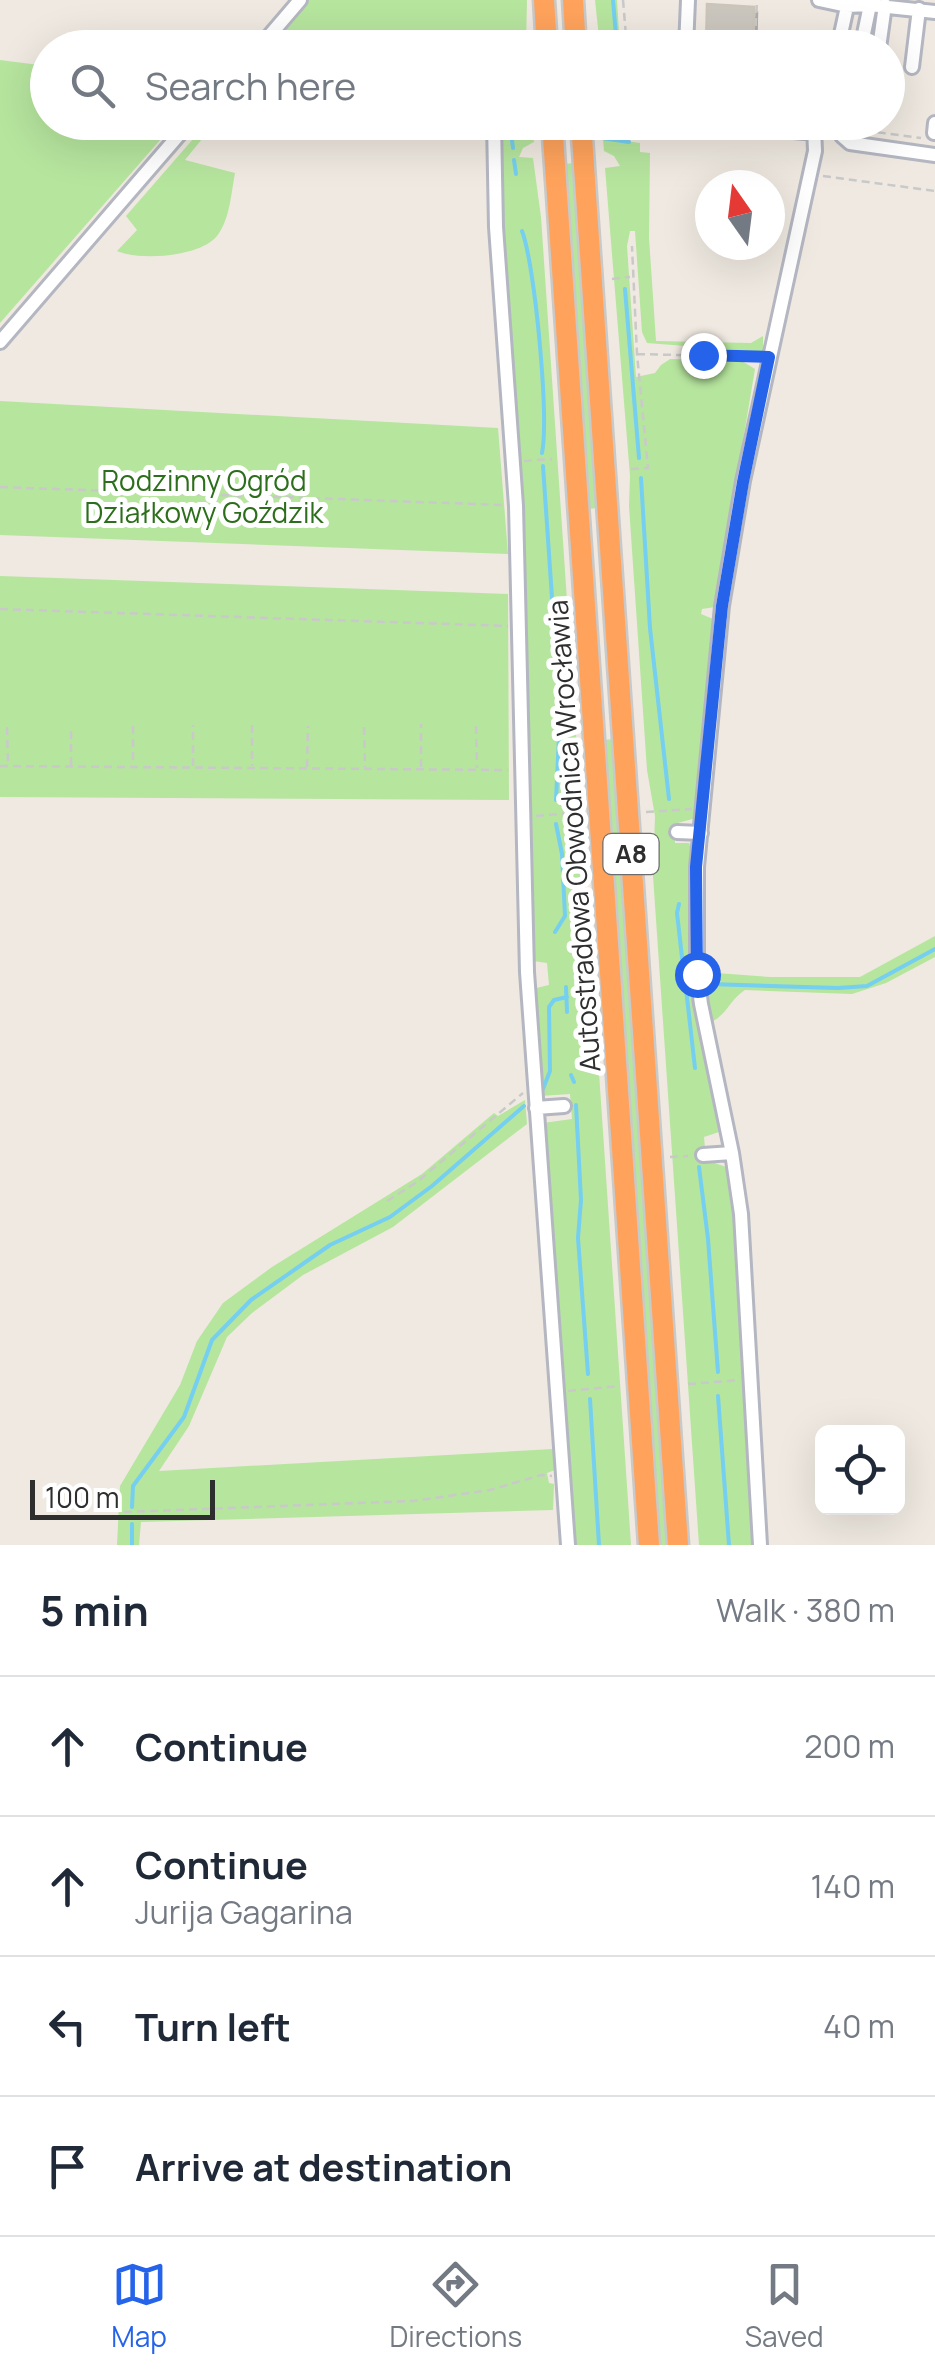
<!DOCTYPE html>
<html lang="en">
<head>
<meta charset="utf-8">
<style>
	:root { --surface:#fff; --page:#f2f2f3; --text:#1f2937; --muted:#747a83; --line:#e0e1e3; --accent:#2563eb }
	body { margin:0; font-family:Manrope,sans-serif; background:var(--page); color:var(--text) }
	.controls { position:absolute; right:30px; bottom:30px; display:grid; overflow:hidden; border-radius:15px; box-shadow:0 10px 40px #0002 }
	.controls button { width:90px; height:90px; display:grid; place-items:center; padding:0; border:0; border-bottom:2px solid var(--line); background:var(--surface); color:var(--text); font:50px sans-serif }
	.compass { position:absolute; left:695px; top:170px; width:90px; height:90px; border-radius:50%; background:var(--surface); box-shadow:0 10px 40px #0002; rotate:346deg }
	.scale { position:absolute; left:30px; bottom:25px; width:185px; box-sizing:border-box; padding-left:10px; border:5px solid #2e2e2e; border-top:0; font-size:28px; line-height:35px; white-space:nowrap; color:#2e2e2e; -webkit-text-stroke:8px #fff; paint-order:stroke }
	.stop { position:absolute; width:30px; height:30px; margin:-22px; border:8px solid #2563eb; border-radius:50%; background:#fff }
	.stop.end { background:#2563eb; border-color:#fff; box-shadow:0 2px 10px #0008 }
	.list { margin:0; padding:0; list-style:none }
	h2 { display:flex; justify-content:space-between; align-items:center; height:130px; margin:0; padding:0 40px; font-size:42px }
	h2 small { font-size:32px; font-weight:400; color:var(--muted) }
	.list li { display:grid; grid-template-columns:65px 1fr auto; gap:30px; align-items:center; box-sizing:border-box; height:140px; padding:0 40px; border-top:2px solid var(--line) }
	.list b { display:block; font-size:38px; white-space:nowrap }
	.list p { margin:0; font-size:32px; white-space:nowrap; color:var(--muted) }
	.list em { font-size:32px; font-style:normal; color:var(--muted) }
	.icon { flex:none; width:55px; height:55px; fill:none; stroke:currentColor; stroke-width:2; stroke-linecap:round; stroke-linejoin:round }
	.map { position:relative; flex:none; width:935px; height:1545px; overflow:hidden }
	.search { position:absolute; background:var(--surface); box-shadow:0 10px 40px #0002; left:30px; right:30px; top:30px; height:110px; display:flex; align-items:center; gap:25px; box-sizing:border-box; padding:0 35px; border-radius:55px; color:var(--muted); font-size:38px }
	.sheet { height:690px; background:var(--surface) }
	nav { display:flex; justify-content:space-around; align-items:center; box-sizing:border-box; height:140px; border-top:2px solid var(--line); background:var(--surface); font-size:28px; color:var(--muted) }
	nav a { display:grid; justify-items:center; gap:5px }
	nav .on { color:var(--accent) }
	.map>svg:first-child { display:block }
</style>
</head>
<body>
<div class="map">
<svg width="935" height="1545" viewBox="0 0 935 1545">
	<defs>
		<filter id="shadow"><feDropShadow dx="3" dy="5.5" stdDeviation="0" flood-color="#0004"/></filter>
	</defs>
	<rect width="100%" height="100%" fill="#efe9e1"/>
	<!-- green -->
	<path fill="#b6e59e" d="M309 0H527L526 47H277V37Z
		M595 0H617L620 47H600Z
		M0 60 47 66 48 122 175 123 0 323Z
		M207 123H215L185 160 235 173C231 194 230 219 217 236 200 257 140 261 117 251L137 230 126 216Z
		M500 128 533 132 534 142 523 148 519 157 533 158 541 217 631 1545H573L543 1123 572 1119 570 1094 540 1096 532 989 549 985 547 963 533 961 532 956 526 588 519 507 523 485 509 342Z
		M603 138 640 143V152L650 153 649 238 656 341 751 343 763 336V352L647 343 642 332 635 231H630L627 246 636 377 655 373 661 365 670 359 742 361 755 369 715 607 702 609 701 614 713 619 716 624 696 818 674 824 675 843H689L693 851 699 1021 722 1131 704 1137 706 1160 729 1168 736 1215 757 1545H699L653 876 655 816 647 770 629 506 630 476 605 168 620 166 614 156 604 151Z
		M574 163 597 508 589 509 565 164Z
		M0 401 498 428 508 554 0 535Z
		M0 576 508 594 509 800 0 797Z
		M613 739 668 1545H659L604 740Z
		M935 936V957L886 983 852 994 745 990C728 1001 728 1015 709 1023L703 972 770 977H860Z
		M525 1100 527 1124 393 1227 303 1275 252 1313 227 1337 189 1426 159 1471 553 1449 555 1470 547 1473 549 1483 554 1484 553 1510 141 1522 139 1545H117L120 1486 180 1385 197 1341 223 1303 272 1267 422 1174 494 1113 498 1116Z"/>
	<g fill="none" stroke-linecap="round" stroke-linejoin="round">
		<!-- stream -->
		<path stroke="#75cff0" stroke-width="4" d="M613 0 617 48
			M503 124 510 125 513 148
			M510 125 545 130
			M589 136 629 142
			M514 160 516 174
			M522 231C535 265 549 416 542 453
			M625 289 639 458
			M543 466 560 715 556 800
			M641 478 650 628 669 799
			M679 904 677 913 684 975
			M555 932 565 916 562 854 556 824
			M685 980 695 1068
			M709 984 838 988 867 986 935 949
			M679 985 690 984
			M566 987 567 1012
			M571 1075 574 1082
			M543 1089 550 1071 549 1007 554 1000 567 997
			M576 1105 581 1200 578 1238 588 1374
			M699 1167 708 1239 718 1372
			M718 1396 729 1545
			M590 1399 599 1545
			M132 1507 133 1486 184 1417 212 1340 251 1300 330 1245 390 1217 432 1186 524 1106
			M132 1524V1545"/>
	</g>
	<!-- building -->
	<path fill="#cbc7bf" stroke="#cbc5ba" stroke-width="2.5" filter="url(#shadow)" d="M707 4 754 7 753 48H706Z"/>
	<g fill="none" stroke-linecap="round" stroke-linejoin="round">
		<defs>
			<path id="minor" d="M819 0 847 6 870 5 861 48
				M870 5 935 12
				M259 48 300 0
				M686 48 688 0
				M838 48 848 2
				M879 48 885 5
				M912 67 919 9
				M494 122 496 227 516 506 527 972 568 1545
				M699 122 804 132 818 124
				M844 122 842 136 850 143 935 155
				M934 133 935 123
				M0 342 190 122
				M677 832 701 833
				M536 1108 564 1106
				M703 1155 732 1153
				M760 1545 741 1214 732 1153 701 1004 697 973V867L722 606 743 481 815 151 814 128"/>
			<path id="highway" d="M544 0 547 48
				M573 0 576 48
				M552 122 649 1545
				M581 122 678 1545"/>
		</defs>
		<!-- minor casing -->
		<use href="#minor" stroke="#b4b7c1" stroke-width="18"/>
		<!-- highway casing -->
		<use href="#highway" stroke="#c9c9c9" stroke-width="25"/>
		<!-- path -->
		<path stroke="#c9c9c9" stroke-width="2.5" stroke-dasharray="8 5" stroke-linecap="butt" d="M623 0 627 48
			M755 39 757 0
			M888 63 899 64
			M888 120 900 70
			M861 122 860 130 921 138
			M823 176 935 191
			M612 279 630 277
			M637 354 757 357
			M524 461 552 459
			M631 469 648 468 637 354 632 246
			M0 487 503 505
			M0 609 508 626
			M252 725V766
			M133 726V765
			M476 726 477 768
			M7 727 8 764
			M364 727 365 767
			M71 765V728
			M0 766 508 770
			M193 766V725
			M307 767 308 726
			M421 767V724
			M646 812 692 809
			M536 816 582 812
			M670 1157 688 1156
			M387 1201 417 1182 523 1093
			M688 1384 740 1380
			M568 1391 620 1386
			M124 1512 413 1501 490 1490 541 1475 552 1476"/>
		<!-- minor -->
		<use href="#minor" stroke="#fff" stroke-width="12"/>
		<!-- highway -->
		<use href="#highway" stroke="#ffa35c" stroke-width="20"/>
	</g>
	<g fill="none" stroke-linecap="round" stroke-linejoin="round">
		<!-- route -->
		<path stroke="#2563eb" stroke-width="12" d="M697 974 696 867 722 606 743 482 769 357 703 355"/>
	</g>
	<g text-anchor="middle" stroke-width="10" stroke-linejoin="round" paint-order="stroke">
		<!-- shield labels -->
		<rect fill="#fff" stroke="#6d6d6d" stroke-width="2.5" x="603.5" y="834" width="55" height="40" rx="8"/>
		<g font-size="25" font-weight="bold" fill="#2e2e2e">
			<text x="631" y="863">A8</text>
		</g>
		<!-- park labels -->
		<g font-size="28" fill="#2c6e1b" stroke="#fff">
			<text x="204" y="491">Rodzinny Ogród<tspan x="204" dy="32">Działkowy Goździk</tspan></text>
		</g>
		<!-- street labels -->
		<g font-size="28" fill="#2e2e2e" stroke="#fff">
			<text transform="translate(574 836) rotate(-94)" y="10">Autostradowa Obwodnica Wrocławia</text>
		</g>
	</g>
</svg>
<div class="controls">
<button><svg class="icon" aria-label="locate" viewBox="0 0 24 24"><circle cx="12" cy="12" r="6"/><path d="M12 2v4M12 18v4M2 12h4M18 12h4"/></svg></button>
</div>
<svg class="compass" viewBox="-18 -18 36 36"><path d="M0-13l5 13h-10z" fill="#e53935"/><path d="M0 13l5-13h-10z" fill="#747a83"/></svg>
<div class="scale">100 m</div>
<div class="stop" style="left:697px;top:974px"></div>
<div class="stop end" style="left:703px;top:355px"></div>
<div class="search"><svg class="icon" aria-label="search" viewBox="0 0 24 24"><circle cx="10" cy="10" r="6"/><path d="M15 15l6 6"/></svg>Search here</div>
</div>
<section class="sheet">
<h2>5 min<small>Walk · 380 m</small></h2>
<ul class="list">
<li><svg class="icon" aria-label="ahead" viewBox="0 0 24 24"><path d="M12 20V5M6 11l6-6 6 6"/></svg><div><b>Continue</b></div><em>200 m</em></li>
<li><svg class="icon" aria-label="ahead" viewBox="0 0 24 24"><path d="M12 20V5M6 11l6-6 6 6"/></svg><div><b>Continue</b><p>Jurija Gagarina</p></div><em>140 m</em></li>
<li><svg class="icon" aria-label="left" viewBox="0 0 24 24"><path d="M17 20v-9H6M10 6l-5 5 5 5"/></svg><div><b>Turn left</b></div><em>40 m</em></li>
<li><svg class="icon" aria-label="arrive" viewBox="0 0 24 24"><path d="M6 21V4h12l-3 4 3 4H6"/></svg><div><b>Arrive at destination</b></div></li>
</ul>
</section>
<nav>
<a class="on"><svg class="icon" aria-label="map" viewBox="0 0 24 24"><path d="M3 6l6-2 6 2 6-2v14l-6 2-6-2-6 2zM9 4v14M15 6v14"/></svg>Map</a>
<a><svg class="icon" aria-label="directions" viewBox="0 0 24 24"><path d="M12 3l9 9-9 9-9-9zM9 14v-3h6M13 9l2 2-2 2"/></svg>Directions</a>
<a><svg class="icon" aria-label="saved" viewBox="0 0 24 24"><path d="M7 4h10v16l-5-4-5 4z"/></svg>Saved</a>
</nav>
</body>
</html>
